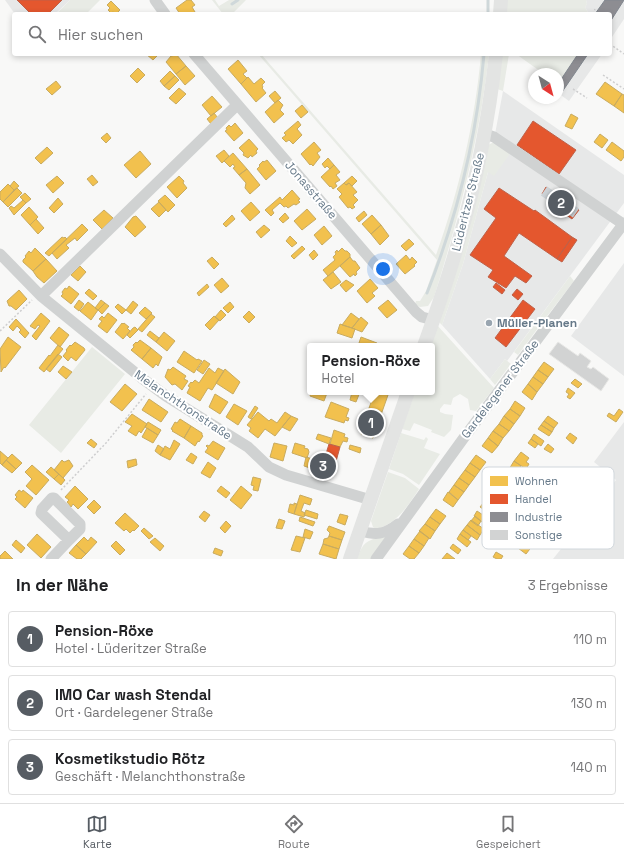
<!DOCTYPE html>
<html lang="de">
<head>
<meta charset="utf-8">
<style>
	:root { --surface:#fff; --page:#f2f2f2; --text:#202124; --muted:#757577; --line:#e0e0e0; --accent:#565c63 }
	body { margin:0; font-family:"Space Grotesk",sans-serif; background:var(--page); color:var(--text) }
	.compass { position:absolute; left:528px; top:68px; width:36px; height:36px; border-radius:50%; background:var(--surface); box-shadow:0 2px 6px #0003; rotate:144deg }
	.you { position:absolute; left:383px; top:269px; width:14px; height:14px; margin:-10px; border:3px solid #fff; border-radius:50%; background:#1a73e8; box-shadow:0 0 0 6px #1a73e833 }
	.badge { display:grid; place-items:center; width:26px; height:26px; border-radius:50%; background:var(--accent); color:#fff; font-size:13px; font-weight:700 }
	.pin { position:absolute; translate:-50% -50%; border:2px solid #fff; box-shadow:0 1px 4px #0006 }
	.popup { position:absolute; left:307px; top:343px; width:128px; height:52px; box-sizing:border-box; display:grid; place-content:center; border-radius:4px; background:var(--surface); filter:drop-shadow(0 1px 3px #0005); font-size:13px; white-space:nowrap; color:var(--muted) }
	.popup b { font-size:15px; color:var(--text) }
	.popup::after { content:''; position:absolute; left:50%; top:100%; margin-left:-8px; border:8px solid transparent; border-top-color:var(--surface) }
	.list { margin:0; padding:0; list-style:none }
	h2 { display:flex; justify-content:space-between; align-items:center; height:52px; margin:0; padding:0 16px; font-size:17px }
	h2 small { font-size:13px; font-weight:400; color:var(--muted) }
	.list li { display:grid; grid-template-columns:26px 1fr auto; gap:12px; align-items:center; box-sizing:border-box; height:56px; margin:0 8px 8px; padding:0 8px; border:1px solid var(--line); border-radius:4px }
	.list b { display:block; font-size:15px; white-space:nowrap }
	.list p { margin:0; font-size:13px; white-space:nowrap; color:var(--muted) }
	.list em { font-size:13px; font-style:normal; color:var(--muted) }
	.icon { flex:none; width:22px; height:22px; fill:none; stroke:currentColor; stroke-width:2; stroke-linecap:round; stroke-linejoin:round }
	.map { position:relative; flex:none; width:624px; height:559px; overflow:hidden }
	.search { position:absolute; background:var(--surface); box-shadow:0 2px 6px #0003; left:12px; right:12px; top:12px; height:44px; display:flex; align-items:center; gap:10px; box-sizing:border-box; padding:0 14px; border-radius:4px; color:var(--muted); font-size:15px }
	.sheet { height:244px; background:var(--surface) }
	nav { display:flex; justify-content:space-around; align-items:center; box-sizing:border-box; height:56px; border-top:1px solid var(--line); background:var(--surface); font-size:11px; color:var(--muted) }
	nav a { display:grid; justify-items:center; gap:2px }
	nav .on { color:var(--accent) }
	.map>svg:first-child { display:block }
</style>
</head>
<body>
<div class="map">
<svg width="624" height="559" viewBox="0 0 624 559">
	<rect width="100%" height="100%" fill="#f8f8f7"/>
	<!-- built -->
	<path fill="#e7e8e8" d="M5 0H70L55 14H15Z
		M586 0H624V19L610 40V14H589L585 7 587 4Z
		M578 54H602L569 101 558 93V84Z
		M503 91 624 175V203L507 361 505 359 490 379 442 325 463 264 488 172Z
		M624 263V376L571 336Z
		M624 422V559H553L616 480 594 462Z"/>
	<!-- green -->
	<path fill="#e8ebe5" d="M70 0H100L86 14H56Z
		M212 0H215L219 6 229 0H246L232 14H223Z
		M506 0H586L587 4 585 7 589 14H505Z
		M258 54H261L436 255C459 191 475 122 481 54H489C480 137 459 217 434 297L428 306 420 307 415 304 416 301H420L426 291 437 260Z
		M502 54H509L503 91 497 89Z
		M516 54H578L558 84V74H544Z
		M494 142 509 152V155L494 176 488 172 463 264 442 325 439 322 488 145Z
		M570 276 574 281 541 324 537 321Z
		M437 325 494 388 476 411 470 410 468 399 460 394 453 398 451 405 444 404 440 409V412L445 414 453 415 451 430 444 437 431 432 432 430 414 423 410 431 402 429 415 392H432V346H430Z
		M534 325 538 328 518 355 514 352Z
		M92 347 125 374 61 453 29 425Z
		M505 359 511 364 495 385 490 379Z
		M401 433 424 440 426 437 428 439 424 448 440 454 419 485 403 474 389 469Z
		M388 472 405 478 419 489C408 506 397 523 377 529L373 527 371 521Z
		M383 536 386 538 371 559H357C363 542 366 541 383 536Z"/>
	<!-- homes -->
	<path fill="#f2c14e" stroke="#c8ab60" d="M187 0H191L195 5 192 7 195 12 192 14H180L176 8Z
		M111 1 120 10 116 14 113 12 111 13 108 10 110 8 107 5Z
		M146 54H159L153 60Z
		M176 54 186 66 176 74 166 62 171 56H172Z
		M238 60 247 71 243 74 247 78 241 84 228 69Z
		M186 66 195 76 185 85 176 74Z
		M138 68 145 75 137 83 130 76Z
		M170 71 175 76 164 86 160 81Z
		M175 76 179 80 169 90 164 86Z
		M248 77 254 84 261 78 265 82 262 85 263 87 262 88 266 93 256 102 241 84Z
		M56 81 61 87 52 95 46 89Z
		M605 82 622 94 614 106 596 94Z
		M179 88 186 94 176 104 169 98Z
		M275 91 281 98 275 103 269 96Z
		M622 94 624 95V113L614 106Z
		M212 96 222 107 211 116 202 105Z
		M278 100 283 105 280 110 284 114 274 123 265 112Z
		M302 105 308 112 301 118 295 111Z
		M214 113 218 118 211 124 207 119Z
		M571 114 578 118 572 129 565 126Z
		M298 121 301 125 297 129 302 135 293 144 289 140 286 142 282 138 286 135 284 133Z
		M235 123 243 133 234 141 225 131 227 130 226 128 229 125 231 127Z
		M107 133 111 138 106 143 101 138Z
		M600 134 608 140 602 148 594 142Z
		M249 139 258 149 256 151 257 153 252 157 251 155 248 158 243 155 244 153 239 148Z
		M314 142 321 150 317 153 320 157 313 166 311 164 310 165 301 154Z
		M612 142 624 151V157L621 161 606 150Z
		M47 147 53 153 41 164 35 158Z
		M224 150 229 156 222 163 216 156Z
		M140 151 151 164 136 178 124 165Z
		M233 153 247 169 239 175 233 168 235 167 233 164 230 167 224 161Z
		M328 158 334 165 330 169 327 166 325 168 322 164Z
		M267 160 276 171 266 180 257 169 260 166 259 165 263 161 264 162Z
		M334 165 340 172 336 175 340 180 335 183 337 186 333 189 331 186 330 187 321 177Z
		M247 169 260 185 250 194 245 188 246 183 239 175Z
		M92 175 98 182 93 186 87 179Z
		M57 176 64 183 53 193 46 185Z
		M179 176 184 181 183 183 187 188 177 198 167 187Z
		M352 176 357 181 352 186 349 183 346 185 344 183Z
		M14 181 19 186 14 190 10 186Z
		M344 183 346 185 349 183 357 192 353 195 358 200 353 205 355 207 352 209 350 207 348 208 339 197 342 194 337 189Z
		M8 184 14 190 3 202 0 199V192Z
		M17 188 22 193 8 207 3 202Z
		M292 190 300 199 298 200 300 202 296 205 294 204 288 208 286 206 284 207 280 203 272 210 274 213 271 216 265 210 280 197 282 200Z
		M25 193 31 199 26 203 20 197Z
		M165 195 175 205 168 212 158 201Z
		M58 198 63 204 54 213 49 208Z
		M23 200 26 203 14 215 9 208 11 206 14 208Z
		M159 202 166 210 159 217 151 209Z
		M251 202 260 212 250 221 241 211Z
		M29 207 38 217 30 225 21 215Z
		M307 209 316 219 302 230 294 221Z
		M104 210 113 218 102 229 93 220Z
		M364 211 367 215 359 222 356 218Z
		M285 213 289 218 283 223 279 219Z
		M232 215 235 219 226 227 223 224Z
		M372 215 381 225 371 234 362 224Z
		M136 216 146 227 135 237 125 227 133 217Z
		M36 219 44 228 38 234 30 225Z
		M82 224 88 230 77 241 75 238 66 245 69 248 57 259 52 253Z
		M264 225 270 230 261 238 256 232Z
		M381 225 389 236 380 245 371 234Z
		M324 226 332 236 322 245 314 235Z
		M290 236 297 243 292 247 286 241Z
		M62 237 64 238 65 237 67 239 49 256 45 253Z
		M409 239 414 244 406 251 401 246Z
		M302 246 305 249 294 259 291 256Z
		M35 248 46 259 33 271 23 262V260L26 257 25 256 29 251 31 253Z
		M342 248 345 251H347L350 254V257L328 276 323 270 335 260 333 257 336 254 335 252 337 250 338 252Z
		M314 250 318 255 313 260 309 255Z
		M406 255 410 260 412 257 417 262 414 265 415 266 405 274 396 264Z
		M212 257 219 264 214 269 207 261Z
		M350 257 353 261H355L360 268 356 272 357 274 355 276 354 274 350 277 340 266Z
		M46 259 57 271 44 283 37 277 33 271Z
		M80 266 86 272 78 281 71 275Z
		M333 272 341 282 331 289 323 280Z
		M222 278 229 286 221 293 214 285Z
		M370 279 378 288 372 293 375 296 367 303 357 291Z
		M346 280 354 285 346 292 340 285Z
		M207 284 209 287 199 296 197 293Z
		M69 286 79 294 71 304 61 296 63 294 62 292 65 288 67 289Z
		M89 289 97 296 93 300 85 293Z
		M19 290 27 299 16 310 11 306H9L7 301Z
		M79 300 84 304 79 311 74 307Z
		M101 300 105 303 98 310 95 308Z
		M388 300 397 310 387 318 378 308Z
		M133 301 138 305 131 314 126 310Z
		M88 302 98 310 91 320 80 311Z
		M230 302 234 307 228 313 223 308Z
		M105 303 109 306 102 314 98 310Z
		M118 304 126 310 122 314 115 307Z
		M145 307 152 313 146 319 139 313Z
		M221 310 226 315 220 321 215 317Z
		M249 311 255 317 249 323 243 317Z
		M41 313 50 321 36 340 32 336 40 326 38 325 35 329 30 326Z
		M108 313 117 320 107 333 98 326 102 321 99 319 102 316 104 318Z
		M351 313 359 319 352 328 342 325Z
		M151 314 155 317 142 332 138 329Z
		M214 316 219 320 210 330 205 325Z
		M361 317 368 323 362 332 352 328Z
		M16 319 29 333 25 338 19 332 21 330 17 326 13 331 9 327Z
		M122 323 123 324 124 323 129 327 127 328 130 331 123 339 115 332Z
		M340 324 355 329 352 338 337 333Z
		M59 327 69 335 60 347 50 338Z
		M135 327 138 330 130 338 127 335 133 328Z
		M150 331 159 338 156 342 147 335Z
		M164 332 175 341 167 351 156 342Z
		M8 337 21 347 5 368 4 367 1 372 0 349Z
		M361 337 377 343 376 346H360L361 344 359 343Z
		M140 340 151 348 142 359 131 350 134 347 133 345 136 342 137 343Z
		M75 342 84 348 85 350 76 361 71 357 68 361 63 356 67 351 66 350 70 345 71 346Z
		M58 345 63 349 44 372 39 368 49 355 50 356Z
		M151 348 162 357 158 366 156 364 153 368 142 359Z
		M184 351 197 360 198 359 202 361 194 373 177 362Z
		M58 354 62 357 50 372 46 369Z
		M204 360 210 364 203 374 197 370Z
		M544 362 554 369 548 377 538 370Z
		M63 366 72 372 66 379 58 372Z
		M173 367 186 376 184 379 188 381 182 390 175 384 172 385 165 377 168 369 170 370Z
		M209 368 215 373 218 368 224 371 212 390 208 388 200 401 187 393 190 387 188 386 191 382 192 383 195 380 199 383Z
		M225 369 240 382 233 394 216 383Z
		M538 370 548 377 543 384 533 377Z
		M533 377 543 384 537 392 528 384Z
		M575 379 582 384 578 388 571 383Z
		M125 384 137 394 122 411 110 402Z
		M528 384 537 392 532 400 522 392Z
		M568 388 575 393 570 399 567 397 569 394 566 392Z
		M311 392H325L327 393 324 401 310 396Z
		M352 392H360L356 402 350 400Z
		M375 392H380L388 395 382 412 369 408Z
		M215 394 228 402 220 414 209 407Z
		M149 399 168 412 161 422 142 410Z
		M515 401 525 408 520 416 510 409Z
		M331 402 349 409 346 417 349 418 348 421 345 420 344 423 325 417Z
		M234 404 247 411 238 425 226 417Z
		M255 406 258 408 251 419 248 417Z
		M369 408 382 412 373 438 361 434Z
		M510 409 520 416 514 424 504 416Z
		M619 409 623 412 616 422 607 416 609 413 614 416Z
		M258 412 269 421 271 419 277 423 285 412 291 416 275 436 265 429 258 438 249 431 251 428 247 425Z
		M132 414 147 424 141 433 139 431 136 436 128 431 132 426 125 422Z
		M291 416 298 419 290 431 282 427Z
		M504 416 514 424 509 431 499 424Z
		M548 416 558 423 554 428 544 421Z
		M180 419 191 426 184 438 172 431 173 430 171 429 175 422 177 423Z
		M544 421 554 428 552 432 541 425Z
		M148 422 161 430 158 435 145 427Z
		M499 424 509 431 503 438 493 431Z
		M541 425 552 432 549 436 538 429Z
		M191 426 202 433V435L203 436 199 442 198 441 195 446 184 438Z
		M147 428 158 435 153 443 142 437Z
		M334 430 345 434 344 437 348 438 347 442 343 441 340 447 330 444Z
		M493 431 503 438 498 446 488 438Z
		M570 433 577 438 573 444 566 438Z
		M318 434 331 438 329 444 316 439Z
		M534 434 544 441 541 446 531 439Z
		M488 438 498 446 492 453 482 446Z
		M91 439 97 444 94 448 87 443Z
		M531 439 538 444 535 448 528 443Z
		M174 440 180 444 170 460 160 455 165 446 170 449Z
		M213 441 225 448 218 460 205 452 208 448 206 446 207 445 209 446Z
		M274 443 287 446 283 461 270 457Z
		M295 443 305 446 304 448 308 449 309 452 307 458 292 453Z
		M548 444 554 449 551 453 544 449Z
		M158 445 164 449 160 455 155 451Z
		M350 445 361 448 360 453 349 449Z
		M0 451 8 458 2 465 0 463Z
		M521 452 529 458 526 462 529 464 526 469 514 461Z
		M191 453 197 457 193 464 186 460Z
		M12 454 22 463 16 469 6 460Z
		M476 455 486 462 480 470 470 463Z
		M306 457 316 460 313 469 304 466Z
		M136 459 137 465 128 468 127 461Z
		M6 460 16 469 12 473 2 465Z
		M62 460 64 462 69 460 73 466 63 478 54 470Z
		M514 461 521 466 514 475 508 471Z
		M208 462 216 468 210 478 201 473Z
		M470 463 480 470 475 477 465 470Z
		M32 465 49 480 36 495 26 486 32 479 25 472Z
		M51 467 59 474 54 479 46 472Z
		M465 470 475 477 469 485 459 478Z
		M508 471 515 476 508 485 501 480Z
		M59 474 65 480 61 485 54 479Z
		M571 474 580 481 575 488 566 482Z
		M253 477 261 479 258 491 253 490 254 486 251 485Z
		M459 478 469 485 464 492 454 485Z
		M454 485 464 492 458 500 449 492Z
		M75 486 88 499 78 509 73 504 71 507 67 502 69 500 65 497Z
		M221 486 230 493 226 498 217 491Z
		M241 486 252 495 241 509 230 500Z
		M494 489 502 495 498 502 489 496Z
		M19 490 22 492 23 490 33 498 25 508 15 499 17 497 15 495Z
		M448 492 458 500 453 507 443 500Z
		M300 495 312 499 310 505 304 503 301 511 305 513 304 517 294 514Z
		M564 497 569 500 564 507 559 504Z
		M94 500 101 507 94 514 87 507Z
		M484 502 492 508 489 513 480 507Z
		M294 503 297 504 294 514 288 512 290 504 294 505Z
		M557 506 560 508 555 519 550 515Z
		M436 509 446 516 440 524 430 517Z
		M306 510 318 514 317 519 304 515Z
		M204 511 210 515 205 522 199 517Z
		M477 511 486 517 482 522 474 516Z
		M125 513 139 526 134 531 133 530 130 533 126 529 124 531 115 523Z
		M340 514 348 516 345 525 337 522Z
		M549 514 558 521 554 526 550 522 548 525 544 522Z
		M475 516 481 521 478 526 471 521Z
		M300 517 315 522 313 526 299 521Z
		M430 517 440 524 435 531 425 524Z
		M279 519 285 521 282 529 276 528Z
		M471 520 484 529 480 535 467 525Z
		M226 521 231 526 225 533 220 528Z
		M425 524 435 531 430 539 419 531Z
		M539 524 541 526 542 525 546 527 540 536 536 533 538 531 535 529Z
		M467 525 480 535 477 540 463 530Z
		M329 526 345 532 342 540 329 536 330 533 327 530Z
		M144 528 153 536 149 539 141 531Z
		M305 529 313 532 310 539 303 537Z
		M463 530 471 536 468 540 460 534Z
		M531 530 540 536 533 545 525 539Z
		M420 531 429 538 424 546 414 539Z
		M37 534 51 547 41 558 27 545Z
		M460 534 471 542 467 547 457 539Z
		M296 536 305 538 300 552 291 550Z
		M329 536 342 540 339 549 323 544 324 539 328 538Z
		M84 537 88 541 91 537 97 542 86 554 76 545Z
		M155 538 164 546 160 551 150 542Z
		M414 539 424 546 419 553 409 546Z
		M16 540 25 548 21 553 12 545Z
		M116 541 125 550 120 555 111 546Z
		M529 542 533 545 526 554 518 548 521 544 526 547Z
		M323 544 339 549 336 559 319 554Z
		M453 544 461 550 458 554 450 548Z
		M76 545 86 554 81 559H77L69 553Z
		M409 546 419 553 414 559H410L403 554Z
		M215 548 223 551 221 556 213 553Z
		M5 551 13 559H0V556Z
		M496 552 503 556 501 559H497L493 557Z
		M447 553 455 559H442Z"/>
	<!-- shops -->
	<path fill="#e4572e" stroke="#be6149" d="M17 0H62L48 14H31Z
		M533 121 576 150 559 174 517 145Z
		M546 187 579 210 572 219 552 205 554 202 542 194Z
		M499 188 534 211 535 210 572 237 557 259 519 233 504 256 532 276 526 283 515 276 506 288 488 277 493 270 470 255 496 218 484 209Z
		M572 237 577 240 562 262 557 259Z
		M496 283 505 290 502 294 493 287Z
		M517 289 523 294 518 300 512 295Z
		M523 300 535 309 506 347 495 338Z
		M329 444 340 447 333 472 318 467 322 456 325 457Z"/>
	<!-- industry -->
	<path fill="#8d8d92" stroke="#81878f" d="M605 0H624L610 22V14H595Z
		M578 54H588L562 92 558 90V84Z"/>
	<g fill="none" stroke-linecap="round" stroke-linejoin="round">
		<!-- stream -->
		<path stroke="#cfd8da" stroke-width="3" d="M232 4 238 0
			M488 14V0
			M427 293C457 217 477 136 484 54"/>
	</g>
	<!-- building -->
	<path fill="#d2d3d3" stroke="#e8e8e6" d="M558 342 578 356 580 353 591 361 587 367 591 369 593 367 609 379 601 391 549 354Z"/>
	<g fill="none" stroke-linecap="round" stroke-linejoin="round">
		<!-- minor-tunnel -->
		<path stroke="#ccd2d6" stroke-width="11" stroke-dasharray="11 5.5" stroke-linecap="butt" d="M544 191 576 213"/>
		<!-- path -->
		<path stroke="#cececf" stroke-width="1.5" stroke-dasharray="2 2" stroke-linecap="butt" d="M593 14 595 9
			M610 28 612 30
			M610 44 624 54
			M603 75 624 89
			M573 89 587 98
			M0 331 32 300
			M61 490 106 443 146 394"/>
		<!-- minor -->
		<path stroke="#d0d2d2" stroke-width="11" d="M155 0 165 14
			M194 54 416 312 422 317 433 320
			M485 134 494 137 623 224
			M0 254 41 296 143 379 166 396 248 447 269 467 286 475 371 500
			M41 296 237 105
			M52 498H54L80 524V529L69 540 41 513 42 509Z
			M360 531C376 535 384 535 398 524
			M51 559 69 540
			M376 559 463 439 624 223"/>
		<!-- major -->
		<path stroke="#e3e4e3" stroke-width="14" d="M500 14 501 0
			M424 346C437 310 450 273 460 236 478 176 489 116 496 54
			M350 559 408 392"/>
	</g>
	<!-- markers -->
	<circle fill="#99a5b0" stroke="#fff" stroke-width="1.5" cx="489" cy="323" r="4"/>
	<g text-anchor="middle" stroke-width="4" stroke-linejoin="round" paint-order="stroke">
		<!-- street labels -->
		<g font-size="12" fill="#667989" stroke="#fff">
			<text transform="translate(311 190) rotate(49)" y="4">Jonasstraße</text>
			<text transform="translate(468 202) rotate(-76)" y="4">Lüderitzer Straße</text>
			<text transform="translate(500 389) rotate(-53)" y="4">Gardelegener Straße</text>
			<text transform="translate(183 405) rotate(34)" y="4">Melanchthonstraße</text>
		</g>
		<!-- poi labels -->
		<g font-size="12" font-weight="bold" fill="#667989" stroke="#fff" text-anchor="start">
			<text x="497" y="327">Müller-Planen</text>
		</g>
	</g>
	<!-- legend -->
	<rect x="482" y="467" width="132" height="82" rx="6" fill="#fff" stroke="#d1d7dc" stroke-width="1"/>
	<rect x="490" y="476" width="18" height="10" fill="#f2c14e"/>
	<rect x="490" y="494" width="18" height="10" fill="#e4572e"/>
	<rect x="490" y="512" width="18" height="10" fill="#8d8d92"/>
	<rect x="490" y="530" width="18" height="10" fill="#d2d3d3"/>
	<g font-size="11" fill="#667989">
		<text x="515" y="485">Wohnen</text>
		<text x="515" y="503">Handel</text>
		<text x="515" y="521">Industrie</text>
		<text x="515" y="539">Sonstige</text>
	</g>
</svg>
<svg class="compass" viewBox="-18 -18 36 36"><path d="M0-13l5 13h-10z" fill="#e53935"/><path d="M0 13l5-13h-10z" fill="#757577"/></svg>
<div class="you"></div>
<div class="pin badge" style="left:371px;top:423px">1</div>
<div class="popup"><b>Pension-Röxe</b>Hotel</div>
<div class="pin badge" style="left:561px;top:203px">2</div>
<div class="pin badge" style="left:323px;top:466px">3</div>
<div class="search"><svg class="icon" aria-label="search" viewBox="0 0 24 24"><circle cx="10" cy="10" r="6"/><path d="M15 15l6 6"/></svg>Hier suchen</div>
</div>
<section class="sheet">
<h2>In der Nähe<small>3 Ergebnisse</small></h2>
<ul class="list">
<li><span class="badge">1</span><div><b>Pension-Röxe</b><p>Hotel · Lüderitzer Straße</p></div><em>110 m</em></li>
<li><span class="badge">2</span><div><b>IMO Car wash Stendal</b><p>Ort · Gardelegener Straße</p></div><em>130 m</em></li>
<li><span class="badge">3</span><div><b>Kosmetikstudio Rötz</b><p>Geschäft · Melanchthonstraße</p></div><em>140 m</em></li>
</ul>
</section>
<nav>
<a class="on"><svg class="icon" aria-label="map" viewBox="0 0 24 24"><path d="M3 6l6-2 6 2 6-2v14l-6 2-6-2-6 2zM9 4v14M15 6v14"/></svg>Karte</a>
<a><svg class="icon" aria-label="directions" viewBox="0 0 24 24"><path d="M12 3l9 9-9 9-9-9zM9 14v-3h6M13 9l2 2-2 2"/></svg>Route</a>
<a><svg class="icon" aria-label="saved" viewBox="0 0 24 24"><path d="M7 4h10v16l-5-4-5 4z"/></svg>Gespeichert</a>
</nav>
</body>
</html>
